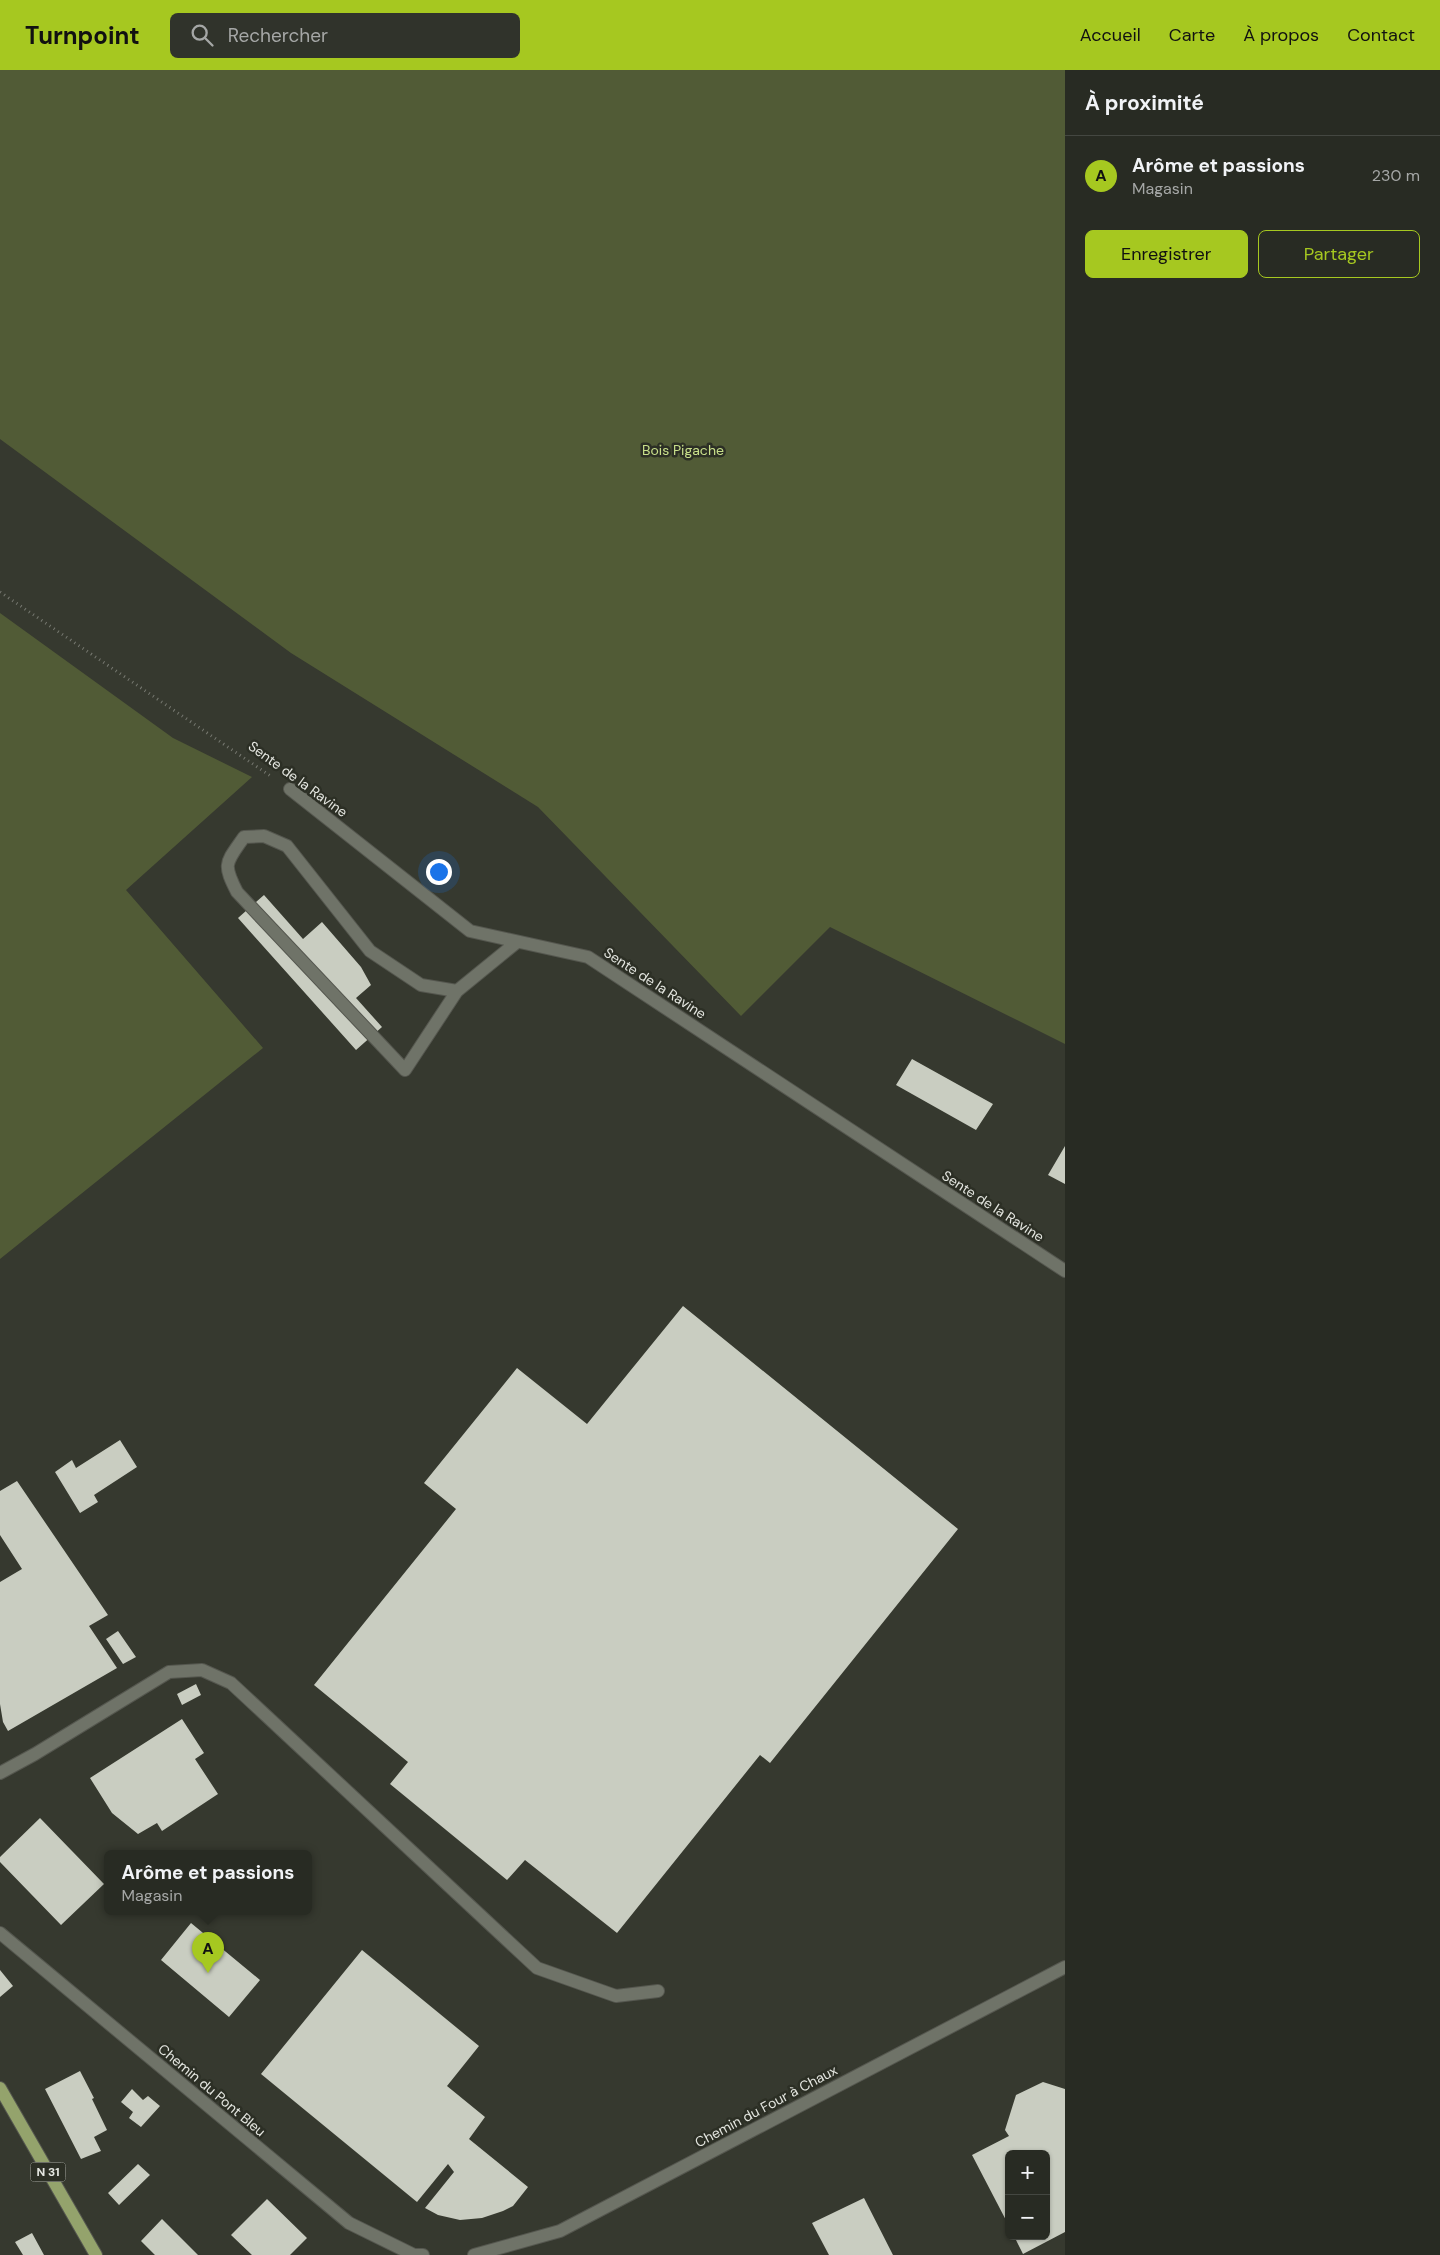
<!DOCTYPE html>
<html lang="fr">
<head>
<meta charset="utf-8">
<style>
	:root { --surface:#282b23; --page:#30332b; --text:#f1f3f6; --muted:#a5a7a6; --line:#444741; --accent:#a6c820 }
	body { margin:0; font-family:"DM Sans",sans-serif; background:var(--page); color:var(--text) }
	.controls { position:absolute; right:15px; bottom:15px; display:grid; overflow:hidden; border-radius:8px; box-shadow:0 1px 4px #0004 }
	.controls button { width:45px; height:45px; display:grid; place-items:center; padding:0; border:0; border-bottom:1px solid var(--line); background:var(--surface); color:var(--text); font:25px sans-serif }
	.you { position:absolute; left:438px; top:801px; width:18px; height:18px; margin:-12px; border:4px solid #fff; border-radius:50%; background:#1a73e8; box-shadow:0 0 0 8px #1a73e833 }
	.badge { display:grid; place-items:center; width:32px; height:32px; border-radius:50%; background:var(--accent); color:#111; font-size:16px; font-weight:700 }
	.pin { position:absolute; translate:-50% -41px; filter:drop-shadow(0 1px 2px #0008) }
	.pin::after { content:''; position:absolute; top:26px; width:18px; height:15px; background:inherit; clip-path:polygon(0 0,100% 0,50% 100%) }
	.popup { position:absolute; left:104px; top:1780px; width:208px; height:65px; box-sizing:border-box; display:grid; place-content:center; border-radius:8px; background:var(--surface); filter:drop-shadow(0 1px 4px #0005); font-size:16px; white-space:nowrap; color:var(--muted) }
	.popup b { font-size:19px; color:var(--text) }
	.popup::after { content:''; position:absolute; left:50%; top:100%; margin-left:-10px; border:10px solid transparent; border-top-color:var(--surface) }
	.list { margin:0; padding:0; list-style:none }
	h2 { display:flex; justify-content:space-between; align-items:center; height:65px; margin:0; padding:0 20px; font-size:21px }
	h2 small { font-size:16px; font-weight:400; color:var(--muted) }
	.list li { display:grid; grid-template-columns:32px 1fr auto; gap:15px; align-items:center; box-sizing:border-box; height:80px; padding:0 20px; border-top:1px solid var(--line) }
	.list b { display:block; font-size:19px; white-space:nowrap }
	.list p { margin:0; font-size:16px; white-space:nowrap; color:var(--muted) }
	.list em { font-size:16px; font-style:normal; color:var(--muted) }
	.actions { display:flex; gap:10px; padding:15px 20px }
	.actions a { flex:1; padding:11px 0; border:1px solid var(--accent); border-radius:8px; text-align:center; font-size:18px; color:var(--accent) }
	.actions .main { background:var(--accent); color:#111 }
	.icon { flex:none; width:28px; height:28px; fill:none; stroke:currentColor; stroke-width:2; stroke-linecap:round; stroke-linejoin:round }
	.map { position:relative; flex:none; width:1065px; height:2185px; overflow:hidden }
	header { display:flex; align-items:center; gap:30px; box-sizing:border-box; height:70px; padding:0 25px; background:var(--accent); color:#111 }
	header strong { font-size:24px }
	nav { display:flex; gap:28px; margin-inline-start:auto; font-size:18px }
	.search { width:350px; height:45px; background:var(--page); display:flex; align-items:center; gap:12px; box-sizing:border-box; padding:0 18px; border-radius:8px; color:var(--muted); font-size:19px }
	main { display:flex }
	aside { flex:1; background:var(--surface) }
	.map>svg:first-child { display:block }
</style>
</head>
<body>
<header>
<strong>Turnpoint</strong>
<div class="search"><svg class="icon" aria-label="search" viewBox="0 0 24 24"><circle cx="10" cy="10" r="6"/><path d="M15 15l6 6"/></svg>Rechercher</div>
<nav><a>Accueil</a><a>Carte</a><a>À propos</a><a>Contact</a></nav>
</header>
<main>
<div class="map">
<svg width="1065" height="2185" viewBox="0 0 1065 2185">
	<rect width="100%" height="100%" fill="#36392f"/>
	<!-- green -->
	<path fill="#515b36" d="M0 0H1065V974L830 857 741 946 538 737 291 583 0 369Z
		M0 543 173 668 252 707 126 820 263 978 0 1189Z"/>
	<!-- building -->
	<path fill="#c9cdc1" d="M264 825 303 869 322 852 361 897 371 915 356 928 382 957 356 980 238 848Z
		M912 989 993 1034 976 1060 896 1015Z
		M1065 1076V1114L1048 1105Z
		M683 1236 958 1459 770 1693 760 1685 617 1863 525 1790 507 1810 390 1714 408 1692 314 1615 456 1439 424 1413 517 1298 587 1354Z
		M120 1370 137 1397 94 1425 98 1432 80 1443 55 1402 72 1390 76 1398Z
		M17 1411 108 1545 89 1556 117 1598 8 1661 3 1652 0 1634V1512L22 1499 0 1465V1421Z
		M118 1561 136 1587 123 1594 106 1569Z
		M196 1614 201 1625 182 1635 177 1624Z
		M182 1649 204 1683 195 1689 218 1724 162 1761 157 1753 138 1764 112 1743 90 1708Z
		M40 1748 104 1814 61 1855 0 1792V1787Z
		M191 1853 260 1910 229 1947 161 1890Z
		M362 1880 479 1976 447 2016 485 2047 469 2069 528 2117 513 2136 503 2141 482 2148 460 2150 438 2145 425 2138 454 2102 448 2094 417 2132 261 2004Z
		M0 1900 13 1916 0 1927Z
		M80 2001 94 2028 92 2029 107 2060 94 2067 101 2081 81 2089 45 2019Z
		M1043 2012 1065 2019V2162L1023 2184 1014 2166H1046V2084H1009V2156L972 2085 1009 2066 1005 2060 1016 2025Z
		M132 2019 143 2030 148 2026 160 2036 141 2057 129 2048 133 2042 121 2032Z
		M138 2094 150 2105 119 2135 108 2123Z
		M864 2128 893 2185H829L812 2153Z
		M267 2129 307 2168 290 2185H252L231 2165Z
		M162 2149 198 2185H155L141 2171Z
		M32 2163 44 2185H23L15 2172Z"/>
	<g fill="none" stroke-linecap="round" stroke-linejoin="round">
		<defs>
			<path id="minor" d="M290 719 470 861 588 887 1065 1201
				M457 921 405 1000 237 822C222 793 226 793 244 767L264 766 287 776 370 881 421 915 457 921 517 872
				M0 1703 35 1684 169 1602 202 1600 231 1613 537 1898 616 1926 658 1921
				M0 1863 349 2153 414 2185H423
				M474 2185 560 2161 1065 1897"/>
			<path id="major" d="M0 2018 96 2185"/>
		</defs>
		<!-- minor casing -->
		<use href="#minor" stroke="#55574f" stroke-width="14"/>
		<!-- major casing -->
		<use href="#major" stroke="#55574f" stroke-width="14"/>
		<!-- path -->
		<path stroke="#777971" stroke-width="3" stroke-dasharray="1 4" stroke-linecap="butt" d="M0 522 272 707"/>
		<!-- minor -->
		<use href="#minor" stroke="#6f7368" stroke-width="12"/>
		<!-- major -->
		<use href="#major" stroke="#94a36c" stroke-width="12"/>
	</g>
	<g text-anchor="middle" stroke-width="5" stroke-linejoin="round" paint-order="stroke">
		<!-- shield labels -->
		<rect fill="#2c2f25" stroke="#adafa8" stroke-width="1" x="30.5" y="2092.5" width="35" height="19" rx="4"/>
		<g font-size="12" font-weight="bold" fill="#e4e6e0">
			<text x="48" y="2106">N 31</text>
		</g>
		<!-- park labels -->
		<g font-size="14" fill="#c9e08b" stroke="#2c2f25">
			<text x="683" y="385">Bois Pigache</text>
		</g>
		<!-- street labels -->
		<g font-size="14" fill="#e4e6e0" stroke="#2c2f25">
			<text transform="translate(298 709) rotate(36)" y="5">Sente de la Ravine</text>
			<text transform="translate(655 913) rotate(33)" y="5">Sente de la Ravine</text>
			<text transform="translate(993 1136) rotate(33)" y="5">Sente de la Ravine</text>
			<text transform="translate(212 2020) rotate(40)" y="5">Chemin du Pont Bleu</text>
			<text transform="translate(766 2036) rotate(-28)" y="5">Chemin du Four à Chaux</text>
		</g>
	</g>
</svg>
<div class="controls">
<button>+</button>
<button>−</button>
</div>
<div class="you"></div>
<div class="pin badge" style="left:208px;top:1903px">A</div>
<div class="popup"><b>Arôme et passions</b>Magasin</div>
</div>
<aside>
<h2>À proximité<small></small></h2>
<ul class="list">
<li><span class="badge">A</span><div><b>Arôme et passions</b><p>Magasin</p></div><em>230 m</em></li>
</ul>
<div class="actions"><a class="main">Enregistrer</a><a>Partager</a></div>
</aside>
</main>
</body>
</html>
